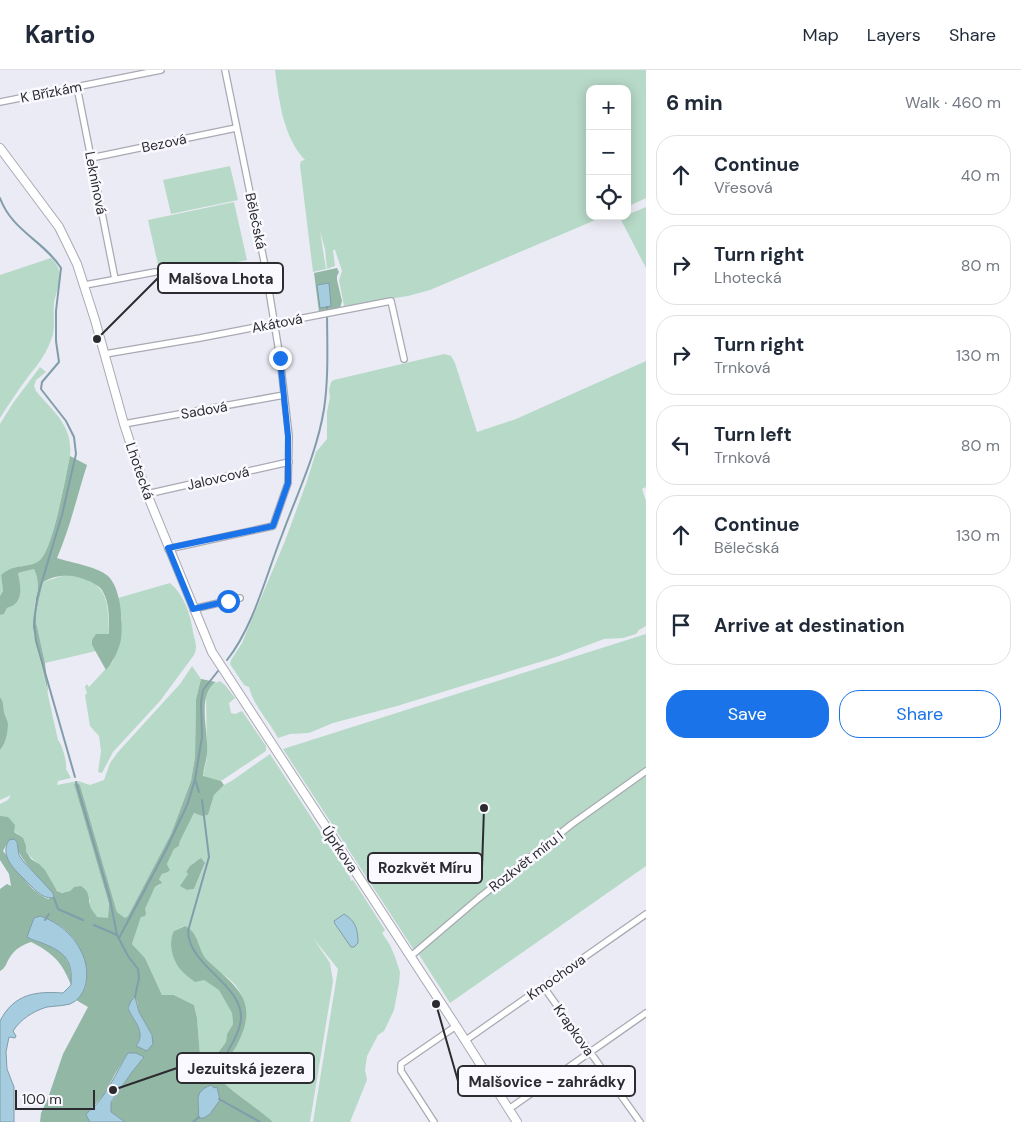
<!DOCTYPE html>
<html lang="en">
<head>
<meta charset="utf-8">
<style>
	:root { --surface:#fff; --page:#f6f6f7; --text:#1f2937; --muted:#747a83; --line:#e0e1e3; --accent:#1a73e8 }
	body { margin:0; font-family:"DM Sans",sans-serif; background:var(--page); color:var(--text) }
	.controls { position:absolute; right:15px; top:15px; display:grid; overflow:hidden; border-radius:10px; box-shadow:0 2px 12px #0003 }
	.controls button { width:45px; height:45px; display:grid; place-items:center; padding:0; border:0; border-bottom:1px solid var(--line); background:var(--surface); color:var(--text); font:25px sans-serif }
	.scale { position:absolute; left:15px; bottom:12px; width:80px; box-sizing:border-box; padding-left:5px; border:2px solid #2c2c30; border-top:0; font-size:14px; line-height:18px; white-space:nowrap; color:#2c2c30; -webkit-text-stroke:4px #f9f9ff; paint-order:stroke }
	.stop { position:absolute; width:15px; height:15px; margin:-11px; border:4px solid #1a73e8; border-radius:50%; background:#fff }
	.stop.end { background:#1a73e8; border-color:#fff; box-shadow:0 1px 5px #0008 }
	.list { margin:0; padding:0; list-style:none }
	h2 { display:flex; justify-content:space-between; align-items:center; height:65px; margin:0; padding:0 20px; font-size:21px }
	h2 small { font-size:16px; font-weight:400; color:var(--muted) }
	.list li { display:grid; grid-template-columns:32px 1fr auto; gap:15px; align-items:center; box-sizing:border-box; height:80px; margin:0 10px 10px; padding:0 10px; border:1px solid var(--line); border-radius:20px }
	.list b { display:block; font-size:19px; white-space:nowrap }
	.list p { margin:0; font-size:16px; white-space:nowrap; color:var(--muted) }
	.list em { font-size:16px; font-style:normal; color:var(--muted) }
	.actions { display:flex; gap:10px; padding:15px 20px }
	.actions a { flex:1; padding:11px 0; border:1px solid var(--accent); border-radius:20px; text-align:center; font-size:18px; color:var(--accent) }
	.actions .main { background:var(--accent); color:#fff }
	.icon { flex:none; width:28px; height:28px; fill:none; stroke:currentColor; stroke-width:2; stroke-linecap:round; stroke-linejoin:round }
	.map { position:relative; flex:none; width:646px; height:1052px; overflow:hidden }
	header { display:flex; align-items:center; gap:30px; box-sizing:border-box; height:70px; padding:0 25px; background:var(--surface); border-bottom:1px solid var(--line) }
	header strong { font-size:24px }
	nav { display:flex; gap:28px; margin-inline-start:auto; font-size:18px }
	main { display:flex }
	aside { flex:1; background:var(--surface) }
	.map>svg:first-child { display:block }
</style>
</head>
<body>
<header>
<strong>Kartio</strong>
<nav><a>Map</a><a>Layers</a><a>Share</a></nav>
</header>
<main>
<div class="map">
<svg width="646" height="1052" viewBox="0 0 646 1052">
	<rect width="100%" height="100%" fill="#ebebf5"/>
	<!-- green -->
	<path fill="#b7d9c7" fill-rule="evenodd" d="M275 0H646V128L627 137V19H590V146H605L430 220 408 226 344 236 339 210 342 201 335 180H333L335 196 327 199 325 179 320 161 326 199 313 202 300 95 301 91 305 90C283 67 279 30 275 0Z
		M230 96 238 130 171 144 163 110Z
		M234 132 247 190 161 208 148 150Z
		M646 137V198L620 148Z
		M51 188C67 203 57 216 54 233 53 243 55 254 53 264 48 282 39 293 28 307 18 320 9 334 0 348V205Z
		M444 284 451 286 455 293 477 362 516 349 646 291V417L642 419 646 431V556L639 560 636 564 623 568 604 569 556 587 397 636 333 653 309 663 290 664 278 668C269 651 253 635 249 617L244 615 230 594 231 590 242 573 285 471 307 411 316 382 327 369V342L330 327 329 320 331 312 334 310Z
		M40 297 46 302 36 310 34 316 36 321C54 343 73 355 70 386 66 406 53 479 40 490 29 500 13 493 1 505L3 521 0 526V354L13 333Z
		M34 499 39 508V515L35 532 33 558 35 567 58 670C62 675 67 690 66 699L71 708 58 711 57 715 78 711 90 715 104 710 110 693 118 682 180 614 192 596 201 609 196 629 195 687 191 711 171 764 128 846 125 848 117 842 116 839 80 715 77 713 74 714 109 834 108 849 97 847 90 838V830L74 817 70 821C66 822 62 824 58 821 52 817 49 807 45 801 39 793 31 789 26 781V776L18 764 0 754V734L8 730 11 725 0 730V680C6 673 8 663 8 653 7 649 5 646 4 642 3 636 4 632 0 627V545L4 544 7 538C23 534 21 516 18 503Z
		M68 504C108 513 108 527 109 565L101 564 92 575 96 581 45 593 36 552V544L43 512Z
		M170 513C185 526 190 544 193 562 195 572 198 576 194 585L160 631 113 682 102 703 98 702 101 681 99 666 90 656 85 625 87 623 85 617 87 614 89 617 113 591 122 549 118 528Z
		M646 564V796L450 933 416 880H414L283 679Z
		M220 611 225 615 235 628 229 633 231 643 235 644 242 641 266 676V681L221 711 204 707 203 704 207 689 206 624 211 615Z
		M270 684 350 807 351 811 353 810 385 860 382 863 390 875 395 887 400 902 399 913 394 940 384 961 378 965 367 986 365 1000 367 1010 350 1052H313L338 899 313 868 330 893 333 911 310 1052H273C258 1038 240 1028 225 1014 225 1007 223 1001 225 995 227 988 232 984 235 978 246 958 251 936 236 916 227 905 213 899 205 888 198 878 199 862 184 856L174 861 171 873 204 910 220 920 232 943 233 954 227 964 226 972 217 984 200 985 197 948 194 935 174 925H162L145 888 132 874 141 847 155 817 160 815 159 809 162 804 168 802 170 800 167 794 174 779 179 776 180 771 194 743 202 746 208 745 214 725 224 715 233 710ZM195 792 205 794 194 819 187 820 181 816 188 804 186 802Z"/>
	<!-- forest -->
	<path fill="#92b7a4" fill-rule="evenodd" d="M337 198 339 202 337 206V210L342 231 340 238 319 242 314 203Z
		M70 386 87 395C77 426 70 458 57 488 72 493 96 496 108 506 121 518 123 552 121 569 119 580 113 592 106 600L92 575V570L96 564H109C109 551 110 534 103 522 101 517 96 515 91 512 74 504 60 503 43 512L36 543V552L45 593 48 623 33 558C32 537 44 518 34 499L18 503C21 516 24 534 7 538L4 544 0 545V526L3 521 1 505C13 493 30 499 40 490 53 479 66 406 70 386Z
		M201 609 216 612C196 624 209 663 207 683 207 691 203 698 203 706L221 711 224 715 214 725 208 745 202 746 194 743 180 771 179 776 174 779 167 794 170 800 168 802 162 804 159 809 162 813 155 817 145 839 146 843 145 846 141 847 132 874 145 888 162 925H174L194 935 197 948 200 985 217 984 226 972 227 964 233 954 232 943 219 920 204 910 195 912C190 908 184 904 180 899 172 889 168 872 174 861L185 856C200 863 198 881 207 890 237 918 260 930 237 975 233 983 225 989 224 998 224 1004 225 1009 225 1014 240 1028 258 1038 273 1052H125L111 1042V1033L132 1002 144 987 128 983 115 1004 104 1025 88 1042 86 1045 90 1052H40L41 1043 48 1028 63 984 88 937 76 930C78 927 82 924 83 921 88 914 86 906 85 898 81 871 66 855 40 846L31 869C57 878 73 883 71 915 62 892 53 883 31 872 22 875 15 879 10 887 6 893 6 898 0 901V819L7 814 11 816 9 804 0 790V746L8 747 15 755 14 762 23 768 26 776V781L31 789 39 794 45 800 57 821 62 823 70 821 74 817 81 816C90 822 88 827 90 835 90 839 95 843 97 847L108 848 109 834 74 714 77 713 80 715 116 839 117 842 125 848 128 846 171 764 191 711 195 687 196 629ZM9 770 18 779C19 788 45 816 53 823L49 829C32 825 14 795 3 781ZM133 928 137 931 139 942 152 965 136 976C147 962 133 951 128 938Z
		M0 627C4 632 3 636 4 642 5 646 7 649 8 653 8 663 6 673 0 680Z
		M201 788 205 793 194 819 187 820 180 816 188 804 186 802 190 796Z"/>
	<!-- water -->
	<path fill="#a6cddf" stroke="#819daa" d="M329 213 331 236 320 238 317 215Z
		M14 769 17 772 19 785 23 791 53 823 54 828C40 829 33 817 23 808 12 797 0 785 9 770Z
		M344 844C356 851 358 860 358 873L354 877H351L335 854 334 851Z
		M40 846C58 852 74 865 82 883 90 899 89 926 70 934 62 936 54 936 47 937 33 941 20 950 13 961L16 966 15 968 9 967 6 982 7 999 14 1017V1052H0V951C14 924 35 921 63 923L71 915C73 890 65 882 42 873 37 871 32 870 27 867L34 848Z
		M135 927 139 942 152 965 153 974 147 981 136 976C147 962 133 951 128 938L131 931Z
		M128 983H136L144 987 132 1002 111 1032V1042L125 1052H90L86 1045 88 1042C106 1029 116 1002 128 983Z
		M211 1015 214 1018 217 1017 220 1030 210 1044 204 1048H198C201 1032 191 1023 211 1015Z"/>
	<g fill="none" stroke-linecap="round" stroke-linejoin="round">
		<!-- stream -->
		<path stroke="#819daa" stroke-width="2" d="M0 128C12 161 44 171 61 198L56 241V271L59 292 42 312 41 319 66 351 74 367 76 384 62 445 37 528 34 554 36 571 75 707
			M227 590C254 556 266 505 282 465 297 424 317 383 324 339 329 306 327 271 327 237
			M195 709 199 722
			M76 712 110 829 117 865 128 886 138 899 139 908 135 927
			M202 730 209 787 188 861C189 897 243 914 241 949 240 965 222 990 214 1005
			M54 828 58 839 83 850
			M45 850 49 844
			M94 855 117 865
			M119 868 166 780 188 733 195 709 202 667 201 632 203 620 218 601
			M219 1029 260 1052
			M193 1052 199 1047"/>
		<defs>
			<path id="minor" d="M77 17 115 209
				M0 32 161 0
				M91 88 236 58
				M85 215 155 202
				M105 284 200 268 391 231 404 289
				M124 354 284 325
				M147 424 289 392
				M168 479 273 456 288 413 289 366 280 288 265 196 225 0
				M193 539 240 528
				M411 886 479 828 572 754 646 701
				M543 916 640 1052
				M466 970 646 844
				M509 1039 646 943
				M434 1052 401 1001V994L456 956"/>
			<path id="tertiary" d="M0 78 59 157 77 194 95 250 124 354 147 424 212 582 456 956 517 1052"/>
		</defs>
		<!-- minor casing -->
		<use href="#minor" stroke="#a9a9b3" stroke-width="8"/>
		<!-- tertiary casing -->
		<use href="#tertiary" stroke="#a9a9b3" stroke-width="10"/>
		<!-- minor -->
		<use href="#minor" stroke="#fff" stroke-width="5.5"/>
		<!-- tertiary -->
		<use href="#tertiary" stroke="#fff" stroke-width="8"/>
	</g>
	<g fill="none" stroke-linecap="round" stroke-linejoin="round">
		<!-- route -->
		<path stroke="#1a73e8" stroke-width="6" d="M228 531 193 539 168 478 273 456 288 413V366L280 288"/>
	</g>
	<g text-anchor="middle" stroke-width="5" stroke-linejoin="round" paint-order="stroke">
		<!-- street labels -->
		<g font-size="14" fill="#2c2c30" stroke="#f9f9ff">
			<text transform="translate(51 22) rotate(-11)" y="5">K Břízkám</text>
			<text transform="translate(164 73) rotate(-12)" y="5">Bezová</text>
			<text transform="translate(96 113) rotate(79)" y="5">Leknínová</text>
			<text transform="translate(256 151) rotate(78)" y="5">Bělečská</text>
			<text transform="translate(277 253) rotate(-11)" y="5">Akátová</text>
			<text transform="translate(204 340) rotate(-10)" y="5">Sadová</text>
			<text transform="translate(140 401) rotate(71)" y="5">Lhotecká</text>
			<text transform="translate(218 408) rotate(-13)" y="5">Jalovcová</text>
			<text transform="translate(340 779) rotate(56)" y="5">Úprkova</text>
			<text transform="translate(526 791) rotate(-38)" y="5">Rozkvět míru I</text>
			<text transform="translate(556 907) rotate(-35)" y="5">Kmochova</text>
			<text transform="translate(574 960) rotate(55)" y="5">Krapkova</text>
		</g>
	</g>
	<!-- callouts -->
	<path fill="none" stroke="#2c2c30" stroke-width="2" d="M97 269L158 208M484 738L482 798M113 1020L177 998M436 934L458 1011"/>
	<g fill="#2c2c30" stroke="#f9f9ff" stroke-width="2">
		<circle cx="97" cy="269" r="5"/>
		<circle cx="484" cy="738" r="5"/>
		<circle cx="113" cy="1020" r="5"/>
		<circle cx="436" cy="934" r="5"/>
	</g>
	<g fill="#f9f9ff" stroke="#2c2c30" stroke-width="2">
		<rect x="158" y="193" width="125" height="30" rx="5"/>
		<rect x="368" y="783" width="114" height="30" rx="5"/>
		<rect x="177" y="983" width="137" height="30" rx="5"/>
		<rect x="458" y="996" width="177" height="30" rx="5"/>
	</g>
	<g font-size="15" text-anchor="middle" font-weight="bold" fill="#2c2c30">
		<text x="221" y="214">Malšova Lhota</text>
		<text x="425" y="803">Rozkvět Míru</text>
		<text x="246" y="1004">Jezuitská jezera</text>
		<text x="547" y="1017">Malšovice - zahrádky</text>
	</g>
</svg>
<div class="controls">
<button>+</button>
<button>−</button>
<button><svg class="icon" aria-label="locate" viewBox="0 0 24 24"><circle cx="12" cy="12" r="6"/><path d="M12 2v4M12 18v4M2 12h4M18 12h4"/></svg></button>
</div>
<div class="scale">100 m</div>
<div class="stop" style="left:228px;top:531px"></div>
<div class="stop end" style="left:280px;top:288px"></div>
</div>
<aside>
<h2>6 min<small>Walk · 460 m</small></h2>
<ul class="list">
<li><svg class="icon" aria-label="ahead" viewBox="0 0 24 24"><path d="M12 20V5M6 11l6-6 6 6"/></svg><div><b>Continue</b><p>Vřesová</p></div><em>40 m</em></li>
<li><svg class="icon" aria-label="right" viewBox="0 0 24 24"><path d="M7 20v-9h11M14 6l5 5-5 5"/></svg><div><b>Turn right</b><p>Lhotecká</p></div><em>80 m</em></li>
<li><svg class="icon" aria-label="right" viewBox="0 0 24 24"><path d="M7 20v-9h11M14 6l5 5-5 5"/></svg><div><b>Turn right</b><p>Trnková</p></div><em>130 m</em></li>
<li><svg class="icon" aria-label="left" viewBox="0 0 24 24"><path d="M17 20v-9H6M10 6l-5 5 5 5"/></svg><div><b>Turn left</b><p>Trnková</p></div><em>80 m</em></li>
<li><svg class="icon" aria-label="ahead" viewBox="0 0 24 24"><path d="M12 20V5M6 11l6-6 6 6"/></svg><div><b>Continue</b><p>Bělečská</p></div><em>130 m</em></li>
<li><svg class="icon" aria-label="arrive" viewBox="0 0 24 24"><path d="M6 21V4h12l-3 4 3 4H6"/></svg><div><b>Arrive at destination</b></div></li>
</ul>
<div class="actions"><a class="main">Save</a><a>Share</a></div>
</aside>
</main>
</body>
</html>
